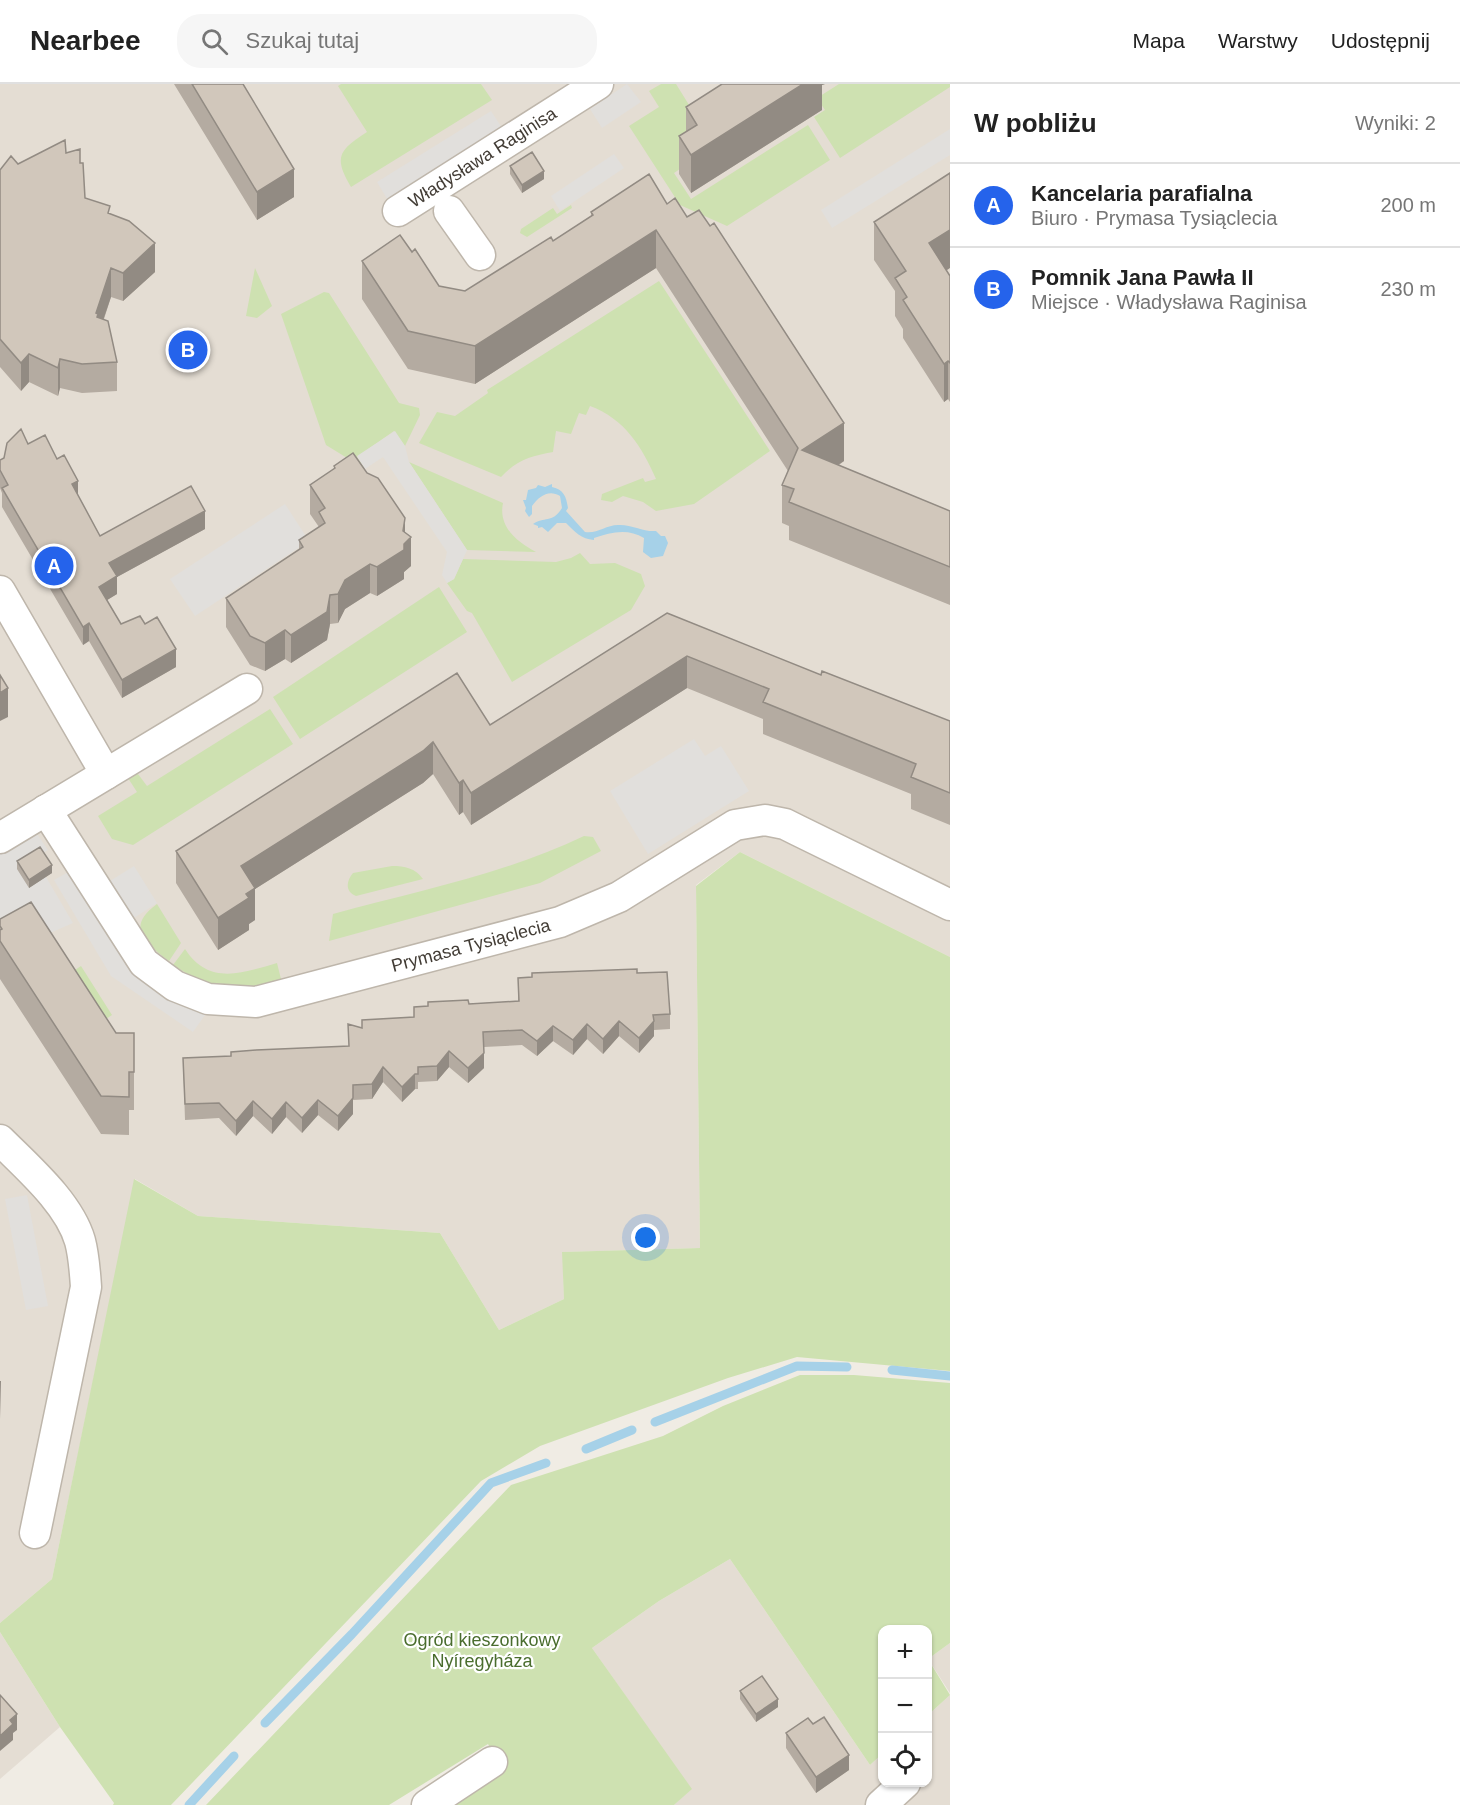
<!DOCTYPE html>
<html lang="pl">
<head>
<meta charset="utf-8">
<style>
	:root { --surface:#fff; --page:#f6f6f6; --text:#222; --muted:#767676; --line:#e0e0e0; --accent:#2563eb }
	body { margin:0; font-family:Helvetica,sans-serif; background:var(--page); color:var(--text) }
	.controls { position:absolute; right:18px; bottom:18px; display:grid; overflow:hidden; border-radius:12px; box-shadow:0 2px 4px #0004 }
	.controls button { width:54px; height:54px; display:grid; place-items:center; padding:0; border:0; border-bottom:2px solid var(--line); background:var(--surface); color:var(--text); font:30px sans-serif }
	.you { position:absolute; left:646px; top:1154px; width:21px; height:21px; margin:-15px; border:4px solid #fff; border-radius:50%; background:#1a73e8; box-shadow:0 0 0 9px #1a73e833 }
	.badge { display:grid; place-items:center; width:39px; height:39px; border-radius:50%; background:var(--accent); color:#fff; font-size:20px; font-weight:700 }
	.pin { position:absolute; translate:-50% -50%; border:3px solid #fff; box-shadow:0 2px 6px #0006 }
	.list { margin:0; padding:0; list-style:none }
	h2 { display:flex; justify-content:space-between; align-items:center; height:78px; margin:0; padding:0 24px; font-size:26px }
	h2 small { font-size:20px; font-weight:400; color:var(--muted) }
	.list li { display:grid; grid-template-columns:39px 1fr auto; gap:18px; align-items:center; box-sizing:border-box; height:84px; padding:0 24px; border-top:2px solid var(--line) }
	.list b { display:block; font-size:22px; white-space:nowrap }
	.list p { margin:0; font-size:20px; white-space:nowrap; color:var(--muted) }
	.list em { font-size:20px; font-style:normal; color:var(--muted) }
	.icon { flex:none; width:33px; height:33px; fill:none; stroke:currentColor; stroke-width:2; stroke-linecap:round; stroke-linejoin:round }
	.map { position:relative; flex:none; width:950px; height:1721px; overflow:hidden }
	header { display:flex; align-items:center; gap:36px; box-sizing:border-box; height:84px; padding:0 30px; background:var(--surface); border-bottom:2px solid var(--line) }
	header strong { font-size:28px }
	nav { display:flex; gap:33px; margin-inline-start:auto; font-size:21px }
	.search { width:420px; height:54px; background:var(--page); display:flex; align-items:center; gap:15px; box-sizing:border-box; padding:0 21px; border-radius:24px; color:var(--muted); font-size:22px }
	main { display:flex }
	aside { flex:1; background:var(--surface) }
	.map>svg:first-child { display:block }
</style>
</head>
<body>
<header>
<strong>Nearbee</strong>
<div class="search"><svg class="icon" aria-label="search" viewBox="0 0 24 24"><circle cx="10" cy="10" r="6"/><path d="M15 15l6 6"/></svg>Szukaj tutaj</div>
<nav><a>Mapa</a><a>Warstwy</a><a>Udostępnij</a></nav>
</header>
<main>
<div class="map">
<svg width="950" height="1721" viewBox="0 0 950 1721">
	<rect width="100%" height="100%" fill="#f0ece4"/>
	<!-- residential -->
	<path fill="#e4ddd3" d="M0 0H950V873L740 768 696 801 700 1164 563 1168 564 1215 499 1246 440 1149 198 1132 135 1095 52 1495 0 1539Z
		M730 1475 870 1681 882 1670V1698H928V1631L950 1611V1721H674L691 1705 592 1564 659 1517Z
		M0 1548 60 1643 0 1695Z
		M950 1559V1609L928 1575Z"/>
	<!-- green -->
	<path fill="#cee1b1" d="M341 0H481L492 16 351 103C333 73 339 66 367 48L338 2Z
		M661 0H676L704 45 690 78 674 89 691 115 808 41 830 76 727 142 680 121 629 42 659 23 649 7Z
		M839 0H950V3L840 74 814 33 825 26 817 14Z
		M571 121 572 124 527 153 520 149 521 145 553 124 557 130Z
		M255 184 272 222 257 234 246 232Z
		M659 197 770 367 694 420 656 427 643 418 623 412 612 418 601 416 602 410 643 394 645 398 656 395C642 363 625 335 590 322L586 331 579 329 571 350 556 347 553 368C531 372 517 376 501 393L419 359 437 328 455 332 488 309 487 306Z
		M324 208 329 209 399 319 419 324 420 331 405 362 394 347 357 373 365 385 326 361 281 230Z
		M409 378 503 419C498 443 517 458 536 468L467 466Z
		M580 469 590 480 615 479 641 490 645 502 631 526 512 598 472 529 467 527 447 499 454 495 463 475 556 478 571 474Z
		M439 503 467 548 300 655 273 613Z
		M270 625 293 660 133 761 112 755 98 732 137 708 126 691 135 686 147 702Z
		M584 752 593 753 601 767 540 799 329 857 333 830C417 807 505 790 584 752Z
		M740 768 950 873V1287L797 1273 728 1294 540 1362 481 1397 171 1721H113L114 1719 60 1643 0 1548V1539L52 1495 134 1095 198 1132 440 1149 499 1246 564 1215 562 1168 700 1164 696 802Z
		M392 782C405 782 415 784 423 795L356 812C345 808 346 797 353 789Z
		M157 820 181 859 169 877C145 859 125 843 157 820Z
		M185 865C209 902 242 889 277 879L281 895 274 903 217 904 194 894 173 881Z
		M81 882 112 931 94 943 69 890Z
		M800 1291H854L950 1299V1559L928 1575V1546H882V1670L870 1681 730 1475 659 1517 592 1564 692 1705 674 1721H453L503 1686 488 1660 389 1721H206L511 1401 663 1352 723 1322Z
		M928 1575 950 1611 928 1631Z"/>
	<!-- parking -->
	<path fill="#e1dfdc" d="M627 0 641 18 602 44 590 25Z
		M491 27 504 47 389 118 377 98Z
		M950 45V71L832 144 821 126Z
		M614 70 624 84 560 127 551 112Z
		M395 347 405 362 409 378 467 466 454 495 447 499 442 491 447 468 383 373 365 385 357 372Z
		M285 420 309 457 195 532 170 495Z
		M694 655 705 672 721 662 749 707 648 770 610 707Z
		M35 747 48 766 40 771 46 793 73 839 41 853 0 857V768Z
		M134 782 157 819 134 834 110 797Z
		M72 786 126 877 205 931 193 948 111 892 54 796Z
		M27 1111 48 1222 26 1226 5 1115Z"/>
	<!-- water -->
	<path fill="#a6d1e8" d="M552 400V403C564 406 566 412 568 424L566 427 585 448C597 450 606 441 618 441 631 440 643 448 656 447L661 452H665L668 459 663 472 651 474 643 468 644 454C628 444 611 448 594 454V456C581 455 575 448 566 439H557L548 448 542 443 538 444V442L533 440C544 432 552 440 562 424L560 412C549 405 539 412 532 422V430L529 433 525 427 526 424 523 416H526L528 406 536 404 538 401 545 403Z"/>
	<g fill="none" stroke-linecap="round" stroke-linejoin="round">
		<!-- stream -->
		<path stroke="#a6d1e8" stroke-width="9" d="M892 1286 950 1292
			M655 1338 797 1282 847 1283
			M586 1365 632 1346
			M265 1639 352 1550 491 1399 546 1379
			M189 1721 234 1672"/>
		<defs>
			<g id="minor">
				<path id="s1" d="M398 127 598 0"/>
				<path d="M449 127 480 171"/>
				<path d="M0 507 106 690"/>
				<path id="s2" d="M46 726 144 879 175 902 208 915 256 918 560 838 619 813 735 741 765 736 785 740 797 746 950 821"/>
				<path d="M0 754 247 605"/>
				<path d="M0 1056C28 1084 69 1119 80 1157 84 1172 85 1188 86 1203L35 1449"/>
				<path d="M427 1721 492 1678"/>
				<path d="M881 1721 905 1699"/>
			</g>
		</defs>
		<!-- minor casing -->
		<use href="#minor" stroke="#beb6ab" stroke-width="33"/>
		<!-- minor -->
		<use href="#minor" stroke="#fff" stroke-width="30"/>
	</g>
	<!-- wall -->
	<path fill="#b4aba1" d="M174 0H243L294 113 257 136Z
		M722 0H825L822 1V26L691 109 679 90V52L686 48V23Z
		M66 69 80 79 85 114 110 130 155 188 123 217 111 213 104 235 117 278V307L82 309 60 304 58 312 29 298 21 307 0 283V86L18 80Z
		M510 82 544 95 522 109 510 90Z
		M667 120 844 377 839 381 950 427V521L789 456V442L782 439V401L788 387 656 184 475 300 408 285 362 215V177L412 168 439 202 465 207 553 157 591 132V128Z
		M874 138 946 186 950 192V318L948 315 944 318 903 254V245L895 232V207L874 176Z
		M28 360 57 375 100 452 205 445 117 493V510L107 516 121 540H145L176 583 122 614 89 557 83 561 2 423V409L0 404V376Z
		M334 382 405 449 411 482 404 488V495L377 512 370 509 345 525 338 539 330 540 327 556 291 579 285 575 265 587 250 581 226 543V514L299 466V456L319 443 310 430V401L334 385Z
		M667 529 821 591 950 637V741L911 725V710L763 650V635L687 604 471 741 463 728 459 731 433 690 423 699 255 805V836L249 840V846L218 866 176 799V767L457 589 490 641Z
		M17 777 52 789 29 804 17 785Z
		M0 835 116 949H134V1026H129V1051L101 1050 0 895Z
		M637 889 670 930V945L654 946V952L639 969 619 952 603 970 587 955 573 971 553 957 537 972 522 961 484 963V984L468 999 449 983 437 997 418 998V1005H415L402 1018 383 998 372 1015 353 1016V1030L338 1047 318 1031 302 1049 286 1033 272 1050 253 1032 236 1052 219 1034 185 1036 183 974 231 972 349 962 348 940 362 944 414 933V923L518 917V894Z
		M740 1607 778 1623 756 1638 740 1615Z
		M813 1640 849 1686 816 1709 786 1664V1649Z"/>
	<!-- shaded-wall -->
	<path fill="#928b83" d="M803 0H825L822 1V26L691 109V71Z
		M294 85V113L257 136V108Z
		M544 87V95L522 109V101Z
		M656 146V184L475 300V262Z
		M950 146V184L929 198V159Z
		M155 159V188L123 217V189Z
		M111 184V213L98 251 96 229Z
		M29 270V298L21 307V279Z
		M60 275V304L58 312V284Z
		M948 277V315L944 318V280Z
		M844 339V377L802 404V366Z
		M78 397V415L72 400Z
		M205 427V445L117 493V510L99 521V503L109 479Z
		M405 434V459L411 453V482L404 488V495L377 512V483L403 447Z
		M370 480V509L345 525 338 539V510L345 496Z
		M330 511V540L327 556 291 579V551Z
		M89 539V557L83 561V543Z
		M285 546V575L265 587V559Z
		M176 565V583L122 614V596Z
		M687 572V604L471 741V709Z
		M8 604V633L0 637V609Z
		M433 658V690L423 699 255 805V836L249 840V846L218 866V834L241 782Z
		M463 696V728L459 731V699Z
		M52 781V789L29 804V796Z
		M619 937V952L603 970V955Z
		M654 937V952L639 969V954Z
		M587 940V955L573 971V956Z
		M553 942V957L537 972V957Z
		M449 967V983L437 997V982Z
		M484 969V984L468 999V984Z
		M383 983V998L372 1015V1000Z
		M415 990V1005L402 1018V1003Z
		M353 1014V1030L338 1047V1032Z
		M318 1016V1031L302 1049V1034Z
		M253 1017V1032L236 1052V1037Z
		M286 1018V1033L272 1050V1035Z
		M0 1297H1L0 1335Z
		M778 1615V1623L756 1638V1630Z
		M17 1630V1646L13 1649V1656L0 1667V1652L10 1636Z
		M849 1671V1686L816 1709V1693Z"/>
	<!-- building -->
	<path fill="#d1c7bb" stroke="#928b83" stroke-width="1.5" d="M192 0H243L294 85 257 108Z
		M722 0H803L691 71 679 52 697 41 686 23Z
		M65 56 66 69 80 65V79H83L85 114 110 122 108 129 129 137 155 159 123 189 111 184 96 229 98 230 97 233 108 237 117 278 82 280 60 275 58 284 29 270 21 279 0 255V86L11 72 18 80Z
		M532 68 544 87 522 101 510 82Z
		M950 89V146L929 159 950 192V279L948 277 944 280 903 216 907 213 895 194 906 187 874 138Z
		M649 90 667 120 675 114 687 133 699 126 710 142 714 139 844 339 802 366 950 427V483L789 418 794 405 782 401 798 364 656 146 475 262 408 247 362 177 400 151 412 168 415 165 439 202 465 207 551 153 553 157 593 131 591 128Z
		M21 345 28 360 45 351 57 375 64 371 78 397 72 400 100 452 191 402 205 427 109 479 117 492 99 503 121 540 140 532 145 540 157 533 176 565 122 596 89 539 83 543 2 404 8 401 0 386V376L4 374 7 359Z
		M353 369 367 389 378 394 405 434 403 447 411 453 404 460V466L377 483 370 480 345 496 338 510 330 511 327 528 291 551 285 546 265 559 250 552 226 514 303 463 299 456 325 439 319 428 325 424 310 401 335 384 334 382Z
		M667 529 821 591 822 587 950 637V709L911 693 916 680 763 618 769 605 687 572 471 709 463 696 459 699 433 658 423 667 241 782 255 804 246 810 249 814 218 834 176 767 457 589 490 641Z
		M0 591 8 604 0 609Z
		M40 763 52 781 29 796 17 777Z
		M31 818 116 949H134V988H129V1013L101 1012 0 857V846L2 845 0 842V835Z
		M637 885V889L667 888 670 930 653 931 654 937 639 954 619 937 603 955 587 940 573 956 553 942 537 957 522 946 483 948 484 969 468 984 449 967 437 982 418 983V990H415L402 1003 383 983 372 1000 353 1001V1014L338 1032 318 1016 302 1034 286 1018 272 1035 253 1017 236 1037 219 1019 185 1020 183 974 231 972V968L256 966 349 962 348 940 362 944V936L414 933V923L428 922V918L468 916 469 920 519 917 518 894 532 893V889Z
		M762 1592 778 1615 756 1630 740 1607Z
		M0 1611 17 1630 10 1636 13 1640 0 1652Z
		M824 1633 849 1671 816 1693 786 1649 808 1634 813 1640Z"/>
	<g text-anchor="middle" stroke-width="4.5" stroke-linejoin="round" paint-order="stroke">
		<!-- street labels -->
		<g font-size="18" fill="#423c35" stroke="#fff">
			<text dy="6" stroke="none"><textPath href="#s1" startOffset="100">Władysława Raginisa</textPath></text>
			<text dy="6" stroke="none"><textPath href="#s2" startOffset="526">Prymasa Tysiąclecia</textPath></text>
		</g>
		<!-- park labels -->
		<g font-size="18" fill="#4a6d2e" stroke="#fff">
			<text x="482" y="1562">Ogród kieszonkowy<tspan x="482" dy="21">Nyíregyháza</tspan></text>
		</g>
	</g>
</svg>
<div class="controls">
<button>+</button>
<button>−</button>
<button><svg class="icon" aria-label="locate" viewBox="0 0 24 24"><circle cx="12" cy="12" r="6"/><path d="M12 2v4M12 18v4M2 12h4M18 12h4"/></svg></button>
</div>
<div class="you"></div>
<div class="pin badge" style="left:54px;top:482px">A</div>
<div class="pin badge" style="left:188px;top:266px">B</div>
</div>
<aside>
<h2>W pobliżu<small>Wyniki: 2</small></h2>
<ul class="list">
<li><span class="badge">A</span><div><b>Kancelaria parafialna</b><p>Biuro · Prymasa Tysiąclecia</p></div><em>200 m</em></li>
<li><span class="badge">B</span><div><b>Pomnik Jana Pawła II</b><p>Miejsce · Władysława Raginisa</p></div><em>230 m</em></li>
</ul>
</aside>
</main>
</body>
</html>
